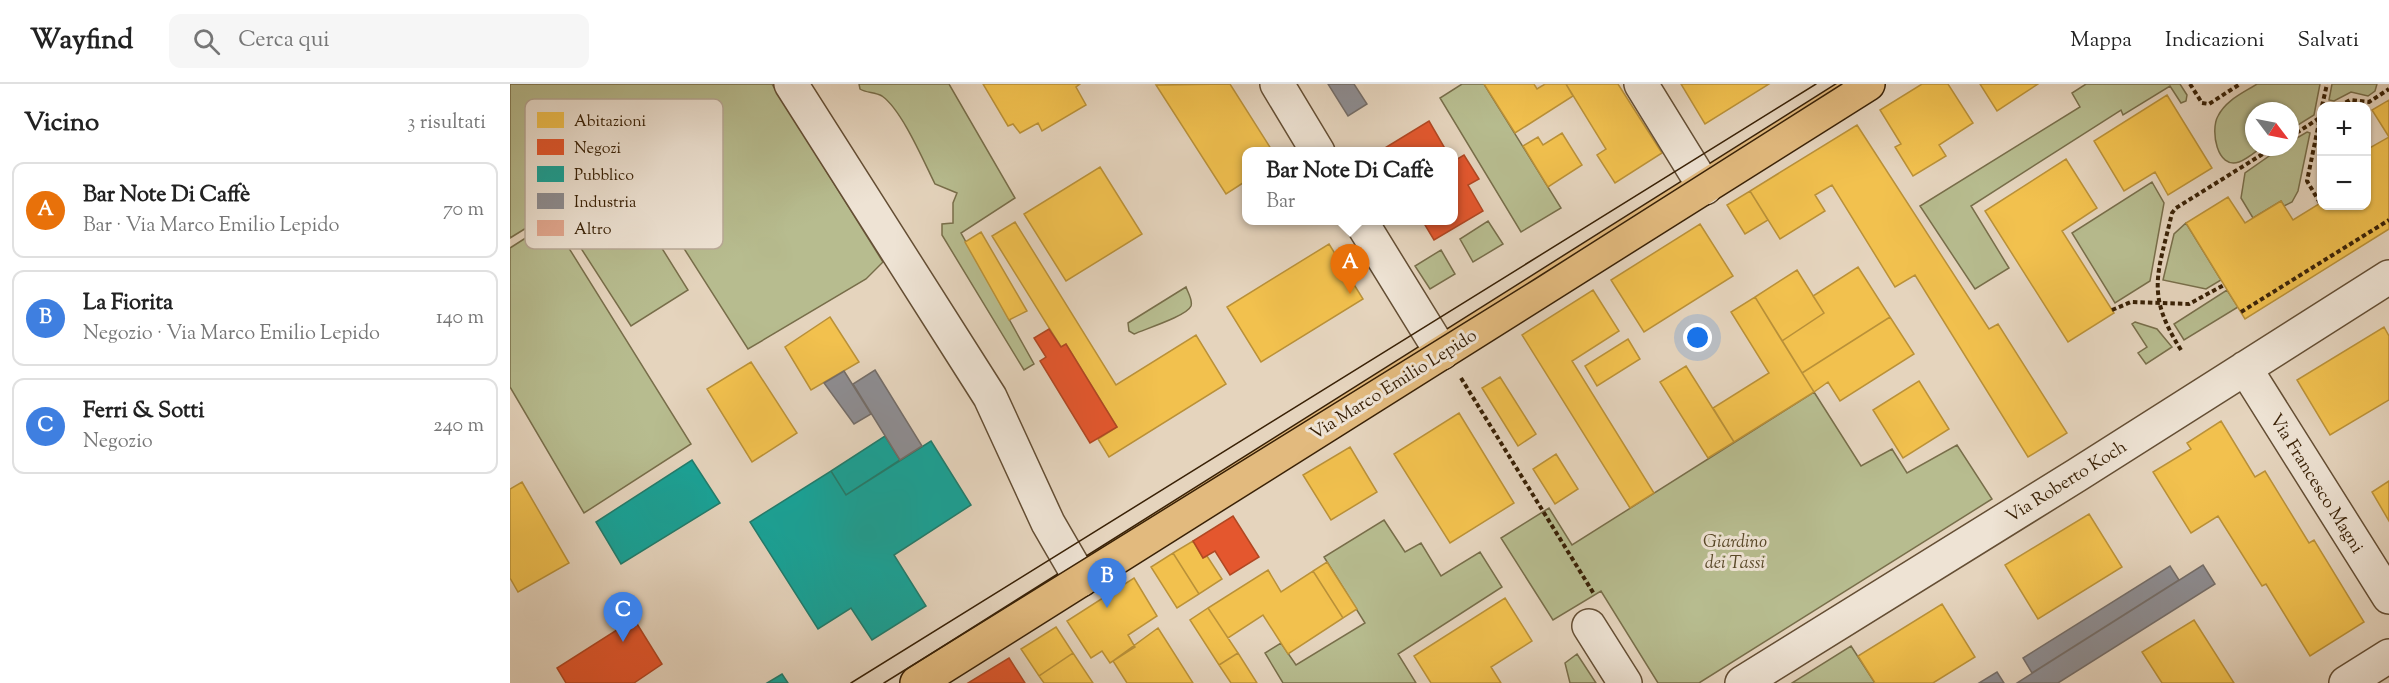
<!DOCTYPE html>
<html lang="it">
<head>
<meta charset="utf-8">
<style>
	:root { --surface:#fff; --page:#f6f6f6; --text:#222; --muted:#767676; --line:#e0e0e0; --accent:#8f2418 }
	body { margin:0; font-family:"Sorts Mill Goudy",serif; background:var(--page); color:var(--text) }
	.controls { position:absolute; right:18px; top:18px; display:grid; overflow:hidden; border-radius:12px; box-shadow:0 2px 4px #0004 }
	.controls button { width:54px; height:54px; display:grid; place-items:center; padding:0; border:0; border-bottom:2px solid var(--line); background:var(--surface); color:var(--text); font:30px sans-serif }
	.compass { position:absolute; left:1735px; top:18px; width:54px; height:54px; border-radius:50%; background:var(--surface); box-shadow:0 2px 4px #0004; rotate:122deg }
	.you { position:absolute; left:1188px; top:254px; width:21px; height:21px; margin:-15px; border:4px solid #fff; border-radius:50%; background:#1a73e8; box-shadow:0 0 0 9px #1a73e833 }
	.badge { display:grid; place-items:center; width:39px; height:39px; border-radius:50%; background:var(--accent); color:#fff; font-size:20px; font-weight:700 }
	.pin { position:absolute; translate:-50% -50px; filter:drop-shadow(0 2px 3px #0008) }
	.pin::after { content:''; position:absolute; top:32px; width:21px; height:18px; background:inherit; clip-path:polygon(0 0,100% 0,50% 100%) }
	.popup { position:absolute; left:732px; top:63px; width:216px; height:78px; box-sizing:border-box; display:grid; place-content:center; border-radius:12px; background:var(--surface); filter:drop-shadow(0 2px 4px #0005); font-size:20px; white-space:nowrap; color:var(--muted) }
	.popup b { font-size:22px; color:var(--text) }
	.popup::after { content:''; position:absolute; left:50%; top:100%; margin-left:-12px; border:12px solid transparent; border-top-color:var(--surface) }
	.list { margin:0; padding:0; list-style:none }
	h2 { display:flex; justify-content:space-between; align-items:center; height:78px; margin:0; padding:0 24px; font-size:26px }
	h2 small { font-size:20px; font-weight:400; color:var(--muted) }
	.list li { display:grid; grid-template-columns:39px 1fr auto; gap:18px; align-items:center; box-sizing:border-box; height:96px; margin:0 12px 12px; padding:0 12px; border:2px solid var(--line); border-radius:12px }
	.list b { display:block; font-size:22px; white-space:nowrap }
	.list p { margin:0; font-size:20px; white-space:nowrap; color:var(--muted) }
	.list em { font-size:20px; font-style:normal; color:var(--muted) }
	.icon { flex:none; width:33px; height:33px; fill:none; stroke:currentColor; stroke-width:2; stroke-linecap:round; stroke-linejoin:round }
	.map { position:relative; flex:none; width:1879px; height:599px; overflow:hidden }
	header { display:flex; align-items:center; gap:36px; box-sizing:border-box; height:84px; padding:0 30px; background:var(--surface); border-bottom:2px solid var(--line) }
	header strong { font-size:28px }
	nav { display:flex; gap:33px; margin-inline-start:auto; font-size:21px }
	.search { width:420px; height:54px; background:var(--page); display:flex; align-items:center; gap:15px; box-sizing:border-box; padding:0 21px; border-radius:12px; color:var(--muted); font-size:22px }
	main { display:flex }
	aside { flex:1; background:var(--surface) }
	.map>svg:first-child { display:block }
</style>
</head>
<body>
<header>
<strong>Wayfind</strong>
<div class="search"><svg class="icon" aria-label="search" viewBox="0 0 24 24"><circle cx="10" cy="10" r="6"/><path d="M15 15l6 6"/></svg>Cerca qui</div>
<nav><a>Mappa</a><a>Indicazioni</a><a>Salvati</a></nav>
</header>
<main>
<aside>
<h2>Vicino<small>3 risultati</small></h2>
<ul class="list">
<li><span class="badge" style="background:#e8710a">A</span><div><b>Bar Note Di Caffè</b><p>Bar · Via Marco Emilio Lepido</p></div><em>70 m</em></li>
<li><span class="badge" style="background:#3f7fe0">B</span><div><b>La Fiorita</b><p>Negozio · Via Marco Emilio Lepido</p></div><em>140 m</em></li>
<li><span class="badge" style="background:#3f7fe0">C</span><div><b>Ferri &amp; Sotti</b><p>Negozio</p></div><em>240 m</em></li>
</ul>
</aside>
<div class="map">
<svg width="1879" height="599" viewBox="0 0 1879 599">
	<rect width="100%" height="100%" fill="#e5d4bd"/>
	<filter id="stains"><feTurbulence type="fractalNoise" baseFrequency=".00333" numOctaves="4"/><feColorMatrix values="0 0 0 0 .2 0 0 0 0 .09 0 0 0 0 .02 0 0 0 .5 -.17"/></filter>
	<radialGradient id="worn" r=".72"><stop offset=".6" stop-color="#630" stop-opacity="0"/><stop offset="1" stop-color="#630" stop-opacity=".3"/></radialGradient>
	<!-- green -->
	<path fill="#b7bc8f" stroke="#786e4a" stroke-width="1.5" d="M0 0H262L373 178 356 195 238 265 124 86 106 97 102 91 0 154Z
		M349 0H439L505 114 451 149 524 280 514 286 432 151V140L443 139V119L447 109 425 100C414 78 392 26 372 12 365 8 356 9 350 5Z
		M952 0H974L1051 124 1011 148 930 14Z
		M1576 0H1670L1677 11 1676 17 1671 19 1660 2 1613 31 1611 26 1461 122 1499 184 1465 205 1410 122 1570 23 1562 9Z
		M1747 0H1810L1804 31 1780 46V27H1744V63H1752C1745 68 1737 75 1729 78 1707 86 1700 46 1708 32 1716 16 1733 9 1747 0Z
		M1822 0H1867L1865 7 1858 12 1841 8 1824 17 1819 16Z
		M1797 48 1800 49 1788 107 1782 118 1774 122 1771 117 1743 134 1731 114 1735 89 1772 63H1780V58Z
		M1642 98 1654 119 1640 197 1605 219 1562 149Z
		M123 118 178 206 121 242 65 155Z
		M42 137 181 360 74 429 0 303V164Z
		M978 137 993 160 963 178 950 155Z
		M1676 139 1711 196 1696 205 1653 196 1664 150Z
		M931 166 945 190 920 205 905 182Z
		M676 203C678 209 683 216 681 222 677 232 635 245 624 250L619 247 618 239Z
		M1717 206 1728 223 1674 256 1664 240Z
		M1625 238 1647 245 1662 263 1636 280 1628 269 1637 263 1622 240Z
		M1304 308 1351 382 1382 365 1397 389 1447 361 1482 415 1189 599H1148L1091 507 1043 536 991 454 1039 424 1062 461Z
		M874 436 895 468 911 459 931 492 970 468 992 503 888 570 906 599H773L755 569 771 559 786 581 855 539 814 473Z
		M1341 562 1365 599H1282Z
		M1067 570 1086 599H1060L1055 579Z"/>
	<!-- homes -->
	<path fill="#f2c14e" stroke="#ba9138" stroke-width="1.5" d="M473 0H570L566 3 576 21 532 47 528 39 510 49 503 40 498 42Z
		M720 0 763 68H736V97L716 110 646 1Z
		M974 0H1024L1027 5 1035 0H1056L1063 12 1005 49Z
		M1056 0H1108L1152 69 1105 99 1087 71 1096 65Z
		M1171 0H1259L1195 40Z
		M1412 0H1438L1463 39 1429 61 1436 72 1403 92 1385 63 1391 60 1370 26Z
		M1470 0H1528L1487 27Z
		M1657 11 1702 84 1658 111 1645 88 1614 107 1584 57Z
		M1879 16V53L1862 26Z
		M1347 41 1479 245 1488 240 1557 349 1518 373 1405 191 1385 203 1322 101 1305 111 1315 127 1270 155 1240 107Z
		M1052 49 1072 81 1038 103 1013 62 1028 53 1033 61Z
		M1879 53V145L1735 235 1676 139 1718 113 1735 139 1771 117 1783 136 1812 118V122H1856V66Z
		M1556 75 1587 124 1552 147 1604 229 1558 258 1475 127Z
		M590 83 632 150 556 197 514 130Z
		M1240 107 1258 136 1235 150 1217 121Z
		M505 138 606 301 686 251 716 300 599 373 588 355 607 343 556 260 551 263 482 152Z
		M1190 140 1223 192 1134 248 1101 196Z
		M471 148 517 227 499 236 455 158Z
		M819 160 853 215 751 278 717 223Z
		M1348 183 1380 233 1292 289 1272 257 1314 229 1303 212Z
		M1287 186 1314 229 1272 257 1245 213Z
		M1083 206 1109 247 1062 277 1144 409 1120 424 1012 251Z
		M1245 213 1304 308 1224 358 1203 324 1259 289 1221 228Z
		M320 233 349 278 301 306 275 263Z
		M1380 233 1404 270 1330 317 1318 298 1304 308 1292 289Z
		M1874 243 1879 252V316L1820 351 1787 296Z
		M1118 255 1130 275 1087 302 1075 282Z
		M241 278 287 349 242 378 197 305Z
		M1176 282 1224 358 1198 374 1150 298Z
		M990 293 1026 350 1008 362 972 304Z
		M1409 297 1439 345 1393 374 1363 326Z
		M949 329 1004 419 940 459 884 370Z
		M1711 337 1745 393 1755 387 1799 459 1804 456 1854 538 1800 572 1756 500 1752 502 1708 432 1681 449 1643 388 1681 365 1677 359Z
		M840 363 867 408 821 436 793 391Z
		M1046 370 1068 405 1045 420 1023 385Z
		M1879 397V437L1862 408Z
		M12 398 59 479 8 508 0 494V405Z
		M1579 430 1612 483 1528 535 1495 481Z
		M683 457 693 474 697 472 712 495 689 510 663 469Z
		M663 469 689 510 667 524 641 483Z
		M817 478 847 525 833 534 803 487Z
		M758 486 771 508 803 487 833 534 778 570 753 531 718 554 698 524Z
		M624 494 647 532 618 551 625 563 600 579 592 567 581 574 557 537Z
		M995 514 1022 557 981 583 991 599H921L904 572Z
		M1432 520 1465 573 1423 599H1365L1348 572Z
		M698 524 728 569 709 581 680 536Z
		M1684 536 1724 599H1652L1632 568Z
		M546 543 563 569 529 592 511 565Z
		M648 544 683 599H617L603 577Z
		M563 569 583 599H534L529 592Z
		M728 569 747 599H721L709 581Z"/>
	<!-- shops -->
	<path fill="#e4572e" stroke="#b14722" stroke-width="1.5" d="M919 37 937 68H870V67Z
		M954 71 969 95 958 101 973 127 924 156 912 136H944V77Z
		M539 245 551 263 556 260 607 343 580 359 530 277 536 273 524 254Z
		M723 432 749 473 720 491 705 467 693 474 683 457Z
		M124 535 152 580 124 599H56L47 584Z
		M499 574 515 599H458Z"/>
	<!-- public -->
	<path fill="#17a398" stroke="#217c6c" stroke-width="1.5" d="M142 39 156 66 106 97 90 71Z
		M375 352 390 376 336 411 321 387Z
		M421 357 461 421 384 471 416 522 362 556 341 524 308 545 240 438 321 387 336 411Z
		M182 376 210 419 111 480 86 438Z
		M272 590 278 599H257Z"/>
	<!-- industry -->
	<path fill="#8d8d92" stroke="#746d68" stroke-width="1.5" d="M818 0H844L857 20 838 32Z
		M365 286 412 362 390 376 343 300Z
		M334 287 361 330 344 340 314 299Z
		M1693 481 1705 500 1548 599H1507Z
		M1660 482 1669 496 1522 589 1513 574Z
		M1487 588 1494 599H1469Z"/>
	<!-- building -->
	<path fill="#e3a890" stroke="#392106" stroke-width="1.5" d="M188 21 193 32 173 44 167 35Z
		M158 31 169 46 159 52 149 37Z"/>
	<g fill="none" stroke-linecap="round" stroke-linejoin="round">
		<defs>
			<path id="minor" d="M281 0 480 313 538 439 571 496
				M767 0 808 68
				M1131 0 1195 104
				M850 136 932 269
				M1735 284 1879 513
				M1079 542 1115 599
				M1232 599 1567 391 1879 193
				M1836 599 1879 572"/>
			<path id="major" d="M407 599 1358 0"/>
		</defs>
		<!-- minor casing -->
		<use href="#minor" stroke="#644e34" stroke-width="36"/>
		<!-- major casing -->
		<use href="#major" stroke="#392106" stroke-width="36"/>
		<!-- path -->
		<path stroke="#392106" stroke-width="4" stroke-dasharray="4.5 3" stroke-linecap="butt" d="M1680 0 1692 19 1699 20 1730 0
			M1812 22 1817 0
			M1829 22 1840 16 1859 18 1879 5
			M1780 53 1808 35
			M1810 119 1797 97 1812 24
			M1602 226 1621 218 1679 220 1714 201
			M1731 228 1879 136
			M1671 266C1635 209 1648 190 1662 129L1666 124 1764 63
			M951 294 1084 510"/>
		<!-- minor -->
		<use href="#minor" stroke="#eee3d4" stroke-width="33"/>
		<!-- major -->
		<use href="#major" stroke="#e2ba7e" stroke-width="33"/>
		<!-- tram -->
		<path stroke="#392106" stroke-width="1.5" d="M341 599 1306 0
			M374 599 1025 195 1332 0"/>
	</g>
	<g text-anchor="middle" stroke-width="6" stroke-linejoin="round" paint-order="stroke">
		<!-- street labels -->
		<g font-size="18" fill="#392106" stroke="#eee3d4">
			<text transform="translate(883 300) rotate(-32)" y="6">Via Marco Emilio Lepido</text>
			<text transform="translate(1556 397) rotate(-32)" y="6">Via Roberto Koch</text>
			<text transform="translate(1807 399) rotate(58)" y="6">Via Francesco Magni</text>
		</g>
		<!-- park labels -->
		<g font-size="18" font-style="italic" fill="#584828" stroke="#eee3d4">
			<text x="1225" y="463">Giardino<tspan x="1225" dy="21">dei Tassi</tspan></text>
		</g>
	</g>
	<!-- legend -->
	<rect x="15" y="15" width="198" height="150" rx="9" fill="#eee3d4" stroke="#b8a996" stroke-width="1.5"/>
	<rect x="27" y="28" width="27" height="16" fill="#f2c14e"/>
	<rect x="27" y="55" width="27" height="16" fill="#e4572e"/>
	<rect x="27" y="82" width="27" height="16" fill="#17a398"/>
	<rect x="27" y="109" width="27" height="16" fill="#8d8d92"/>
	<rect x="27" y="136" width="27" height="16" fill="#e3a890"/>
	<g font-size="16" fill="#392106">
		<text x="64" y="42">Abitazioni</text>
		<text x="64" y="69">Negozi</text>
		<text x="64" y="96">Pubblico</text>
		<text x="64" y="123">Industria</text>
		<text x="64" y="150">Altro</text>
	</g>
	<rect width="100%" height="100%" filter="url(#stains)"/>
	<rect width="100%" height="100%" fill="url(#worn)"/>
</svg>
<div class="controls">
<button>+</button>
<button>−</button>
</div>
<svg class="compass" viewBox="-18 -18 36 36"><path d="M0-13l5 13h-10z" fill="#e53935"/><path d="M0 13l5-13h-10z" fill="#767676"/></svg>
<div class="you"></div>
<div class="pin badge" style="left:840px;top:210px;background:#e8710a">A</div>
<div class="popup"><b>Bar Note Di Caffè</b>Bar</div>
<div class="pin badge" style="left:597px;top:524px;background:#3f7fe0">B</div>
<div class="pin badge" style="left:113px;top:558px;background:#3f7fe0">C</div>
</div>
</main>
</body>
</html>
